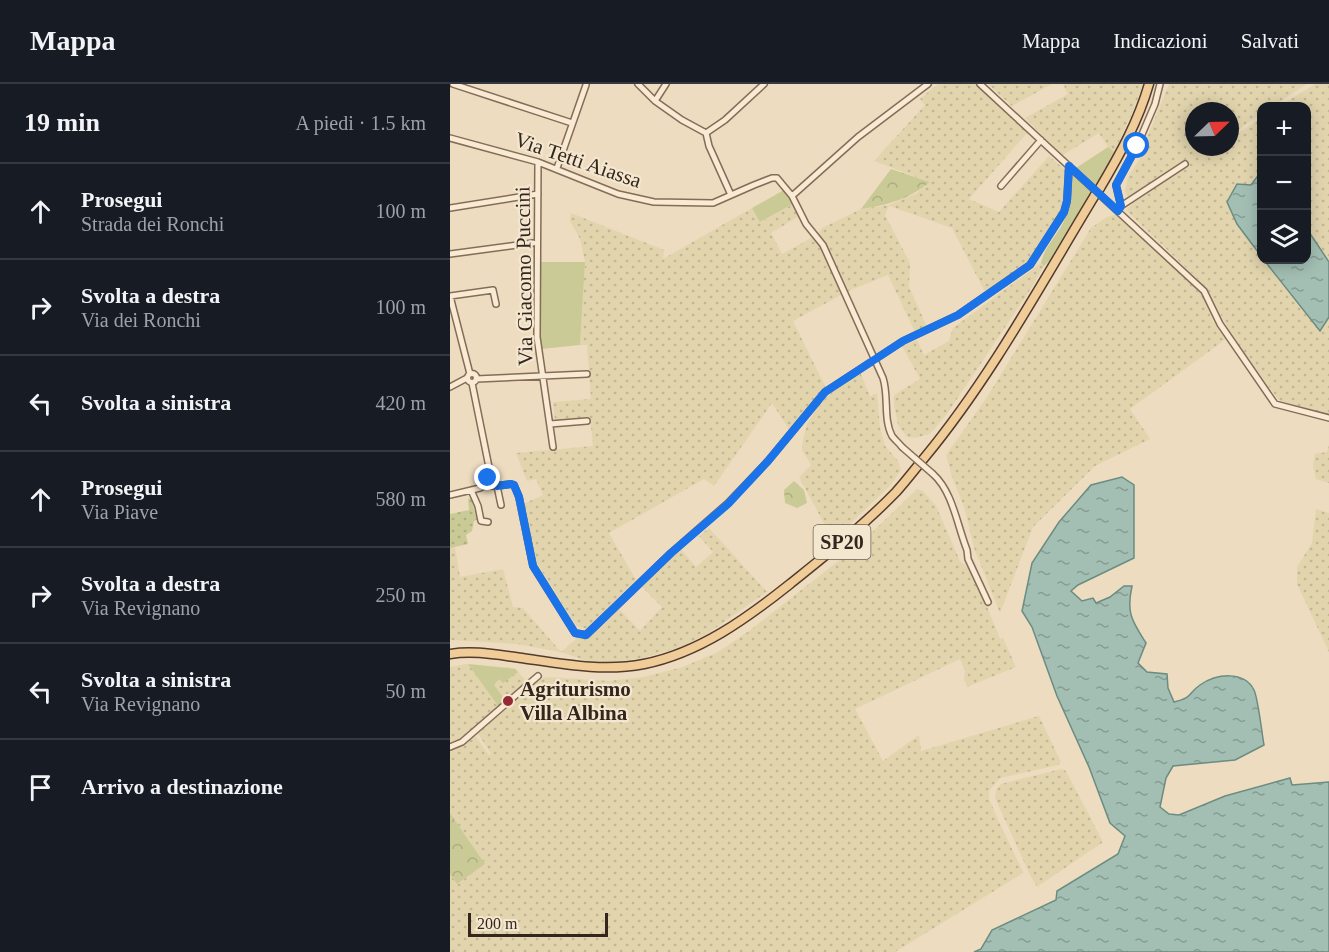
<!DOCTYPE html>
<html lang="it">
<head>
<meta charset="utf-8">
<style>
	:root { --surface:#171b24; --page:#242831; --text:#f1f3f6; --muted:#9ea1a6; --line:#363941 }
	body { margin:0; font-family:"Times New Roman",serif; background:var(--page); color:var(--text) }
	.controls { position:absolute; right:18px; top:18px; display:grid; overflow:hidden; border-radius:12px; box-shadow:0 3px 15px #0003 }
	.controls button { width:54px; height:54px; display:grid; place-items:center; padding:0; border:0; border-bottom:2px solid var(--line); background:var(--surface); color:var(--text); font:30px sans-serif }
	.compass { position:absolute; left:735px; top:18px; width:54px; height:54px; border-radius:50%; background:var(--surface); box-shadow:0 3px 15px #0003; rotate:67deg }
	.scale { position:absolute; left:18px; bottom:15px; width:140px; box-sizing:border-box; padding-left:6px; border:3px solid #35261d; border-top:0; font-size:16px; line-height:21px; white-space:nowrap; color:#35261d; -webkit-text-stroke:4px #f4e7d0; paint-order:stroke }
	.stop { position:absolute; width:18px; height:18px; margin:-14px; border:4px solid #1a73e8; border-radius:50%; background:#fff }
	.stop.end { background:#1a73e8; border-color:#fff; box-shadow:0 2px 6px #0008 }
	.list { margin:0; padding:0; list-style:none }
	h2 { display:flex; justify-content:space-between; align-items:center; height:78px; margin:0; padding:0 24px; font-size:26px }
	h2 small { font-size:20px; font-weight:400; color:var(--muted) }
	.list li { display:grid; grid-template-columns:39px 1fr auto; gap:18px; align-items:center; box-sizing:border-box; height:96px; padding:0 24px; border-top:2px solid var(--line) }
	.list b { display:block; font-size:22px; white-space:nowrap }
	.list p { margin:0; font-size:20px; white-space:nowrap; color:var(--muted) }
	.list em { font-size:20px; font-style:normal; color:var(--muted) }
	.icon { flex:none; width:33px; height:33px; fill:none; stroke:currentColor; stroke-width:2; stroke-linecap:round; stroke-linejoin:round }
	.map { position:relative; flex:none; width:879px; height:868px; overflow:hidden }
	header { display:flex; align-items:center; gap:36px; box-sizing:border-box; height:84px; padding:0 30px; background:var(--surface); border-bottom:2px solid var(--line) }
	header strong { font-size:28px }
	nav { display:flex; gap:33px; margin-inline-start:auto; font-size:21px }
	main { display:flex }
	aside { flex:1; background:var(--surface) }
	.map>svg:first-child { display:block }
</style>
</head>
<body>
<header>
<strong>Mappa</strong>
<nav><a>Mappa</a><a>Indicazioni</a><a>Salvati</a></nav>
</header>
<main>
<aside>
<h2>19 min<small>A piedi · 1.5 km</small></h2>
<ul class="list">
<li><svg class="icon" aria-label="ahead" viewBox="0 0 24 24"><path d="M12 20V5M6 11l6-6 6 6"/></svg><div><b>Prosegui</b><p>Strada dei Ronchi</p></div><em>100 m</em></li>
<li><svg class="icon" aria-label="right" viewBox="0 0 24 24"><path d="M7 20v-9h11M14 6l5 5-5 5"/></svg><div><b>Svolta a destra</b><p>Via dei Ronchi</p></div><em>100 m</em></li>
<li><svg class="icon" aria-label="left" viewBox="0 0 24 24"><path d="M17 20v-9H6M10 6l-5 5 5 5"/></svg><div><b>Svolta a sinistra</b></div><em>420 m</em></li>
<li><svg class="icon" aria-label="ahead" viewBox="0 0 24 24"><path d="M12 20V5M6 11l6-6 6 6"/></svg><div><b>Prosegui</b><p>Via Piave</p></div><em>580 m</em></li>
<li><svg class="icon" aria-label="right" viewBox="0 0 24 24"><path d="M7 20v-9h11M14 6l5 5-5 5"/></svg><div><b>Svolta a destra</b><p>Via Revignano</p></div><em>250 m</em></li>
<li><svg class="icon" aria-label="left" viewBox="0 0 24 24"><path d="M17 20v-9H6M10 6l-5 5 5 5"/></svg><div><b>Svolta a sinistra</b><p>Via Revignano</p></div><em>50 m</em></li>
<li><svg class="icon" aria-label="arrive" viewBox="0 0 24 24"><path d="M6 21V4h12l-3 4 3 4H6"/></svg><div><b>Arrivo a destinazione</b></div></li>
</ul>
</aside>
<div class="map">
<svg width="879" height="868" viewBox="0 0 879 868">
	<defs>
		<pattern id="farmland-dots" width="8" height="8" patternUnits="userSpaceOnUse" patternTransform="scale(1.5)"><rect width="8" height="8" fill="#e2d5ae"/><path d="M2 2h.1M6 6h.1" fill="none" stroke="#c2b795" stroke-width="1.8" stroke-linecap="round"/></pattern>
		<pattern id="forest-crowns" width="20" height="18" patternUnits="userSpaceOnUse" patternTransform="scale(1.5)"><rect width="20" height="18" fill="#c9ca95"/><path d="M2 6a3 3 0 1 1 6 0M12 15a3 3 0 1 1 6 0" fill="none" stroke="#adad80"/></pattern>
		<pattern id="park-dots" width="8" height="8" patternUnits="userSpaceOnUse" patternTransform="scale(1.5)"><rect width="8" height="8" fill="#c9ca95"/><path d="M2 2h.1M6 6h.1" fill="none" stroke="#adad80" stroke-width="1.8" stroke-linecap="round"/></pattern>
		<pattern id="water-ripples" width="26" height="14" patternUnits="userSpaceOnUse" patternTransform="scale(1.5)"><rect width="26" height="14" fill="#a3bfb4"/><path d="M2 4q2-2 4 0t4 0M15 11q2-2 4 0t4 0" fill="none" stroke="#869b92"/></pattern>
	</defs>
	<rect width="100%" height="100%" fill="#eddcc0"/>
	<!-- farmland -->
	<path fill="url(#farmland-dots)" d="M488 0H528L578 48 519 115 549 128 599 72 616 87 615 116 612 126 579 180 542 206H534L502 144 439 122 435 131 460 179 459 203 477 243 465 248 438 191 396 208 380 171 367 151 372 144 411 125 439 121 467 109 480 98 424 77 475 21 470 15Z
		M538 0H602L562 22Z
		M613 0H693L684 25 664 68 658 63 649 49 613 71 575 34 618 10Z
		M719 0H857L823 22H812L811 30 780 51V27H744V63H780V55L811 34 812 176H856V22H830L865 0H879V332L831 319 782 252 757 204 676 126 682 120 675 107 678 93 693 70V64Z
		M343 120 349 132 321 149 332 170 363 153 369 158 393 210 343 237 375 302 373 308 340 347 322 319 264 402 254 395 159 449 186 496 136 545 126 542 83 473 73 420 93 411 86 395 77 397 66 369 143 362 140 333 105 337 103 318 141 315 137 261H130L135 178 130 155 120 137 121 129 214 166 213 175 302 124 311 138Z
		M668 130 753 212 762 236 776 255 680 325 700 355 645 382 583 443 550 529 524 464 514 423 502 393 496 371 537 313 641 144 657 133Z
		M591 179 594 182 582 203 497 330 480 350 465 354 457 353 448 341 444 322V311L470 295 452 262 467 256 474 271 499 257 503 244Z
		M410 288 420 312 427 309 430 344 435 362 448 377 451 386 441 401 383 456 349 393 361 381 352 366 353 355 357 340 367 323 380 310Z
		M879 361V399L866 395 863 382 865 370 877 368Z
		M467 405 473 407 486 422 510 477 523 488 550 555 553 554 566 583 517 603 514 595 515 587 510 575 405 625 433 677 469 651 471 667 589 632 611 678 608 681 550 694 539 707V715L551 742 573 788 570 791 445 868H0V790L7 800 35 780 0 729V665L24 650 39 671 41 670 27 648 61 621 90 594 97 593 159 597 193 593 233 583 268 568 299 547 410 460Z
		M866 425 879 429V568L847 500V483L862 459Z
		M259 444 317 508 257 550 231 563 193 574 165 578H140L111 568 67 560 0 556V464L5 463 10 493 53 485 63 523 73 524 111 568 128 553 143 549 169 525 190 547 212 523 192 503 230 464 246 483 263 468 249 452Z
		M17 580 65 584 78 599 15 652 0 661V583Z
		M611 685 616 687 653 758 587 803 580 791 545 714 546 706 551 700Z"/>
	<!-- green -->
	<path fill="#c9ca95" d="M658 63 664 68 646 102 626 84Z
		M625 89 643 106 603 173 594 182 591 179C595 162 607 152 614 137 621 122 621 106 621 90Z
		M334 106 343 120 310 138 302 124Z
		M91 178H135L130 261 91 265Z
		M18 580 65 585 68 588 53 599 49 595 44 601 56 617 49 623Z"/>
	<!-- forest -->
	<path fill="url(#forest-crowns)" d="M441 85 480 98C459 115 438 121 411 125Z
		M344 397 354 406 357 419 347 424 335 419 334 406Z
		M0 729 35 780 7 800 0 790Z"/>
	<!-- park -->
	<path fill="url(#park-dots)" d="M21 414 27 436 24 437 22 447 16 451 18 460 0 464V430L19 426 18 415Z"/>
	<!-- water -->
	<path fill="url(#water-ripples)" stroke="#6b8c81" stroke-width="1.5" d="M810 89 812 90 811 172 787 140 777 118 787 100 801 101Z
		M857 145 879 178V233L870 247 814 176H856Z
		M672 393 684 401V474L628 501 621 507 632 517 643 514 646 519 660 513 674 502H682C676 529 682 537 696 559L688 579 697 588 717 590 718 604 724 618C744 613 737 610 750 601 766 590 794 586 804 606 808 614 812 650 814 661L785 676 723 682 716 694 710 723 719 730 729 731 775 712 840 694 842 701 879 698V868H524L531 865 542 846 606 816 607 807 668 770 675 752 660 739 639 683 607 612 582 543 572 527 582 479 609 438 641 401Z"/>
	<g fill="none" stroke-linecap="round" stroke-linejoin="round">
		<defs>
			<path id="street" d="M3 0 122 39
				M188 0 205 17 216 0
				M530 0 754 207 770 240 825 320 879 334
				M205 17 232 36 256 49
				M0 54 88 78 168 110 204 118 263 119 304 101 322 94H327L342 112 356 140 373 161 433 294C439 312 433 335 442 352 445 356 449 359 452 363
				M88 78 87 253 103 363
				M107 84 136 1
				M551 102 591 56
				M281 111 259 62 256 49 275 36 314 0
				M342 112 408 53 478 0
				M671 122 735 80
				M0 124 88 110
				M668 127 671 122 666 101 687 62 705 20 710 0
				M0 170 83 159
				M0 212 20 290
				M0 212 43 206 46 220
				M17.5 294a4.5 4.5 0 1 1 9 0a4.5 4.5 0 1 1-9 0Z
				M26 295 137 290
				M22 299 41 393 44 395 43 402H39L36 397 41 393
				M0 303 17 294
				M100 340 137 337
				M483 390C503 408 507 441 517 466L518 475 538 518
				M45 399 47 402 61 400 64 401 69 413 83 482 125 549 136 551 221 469 278 419 318 377 375 308 453 257 508 231 580 181 614 128 617 117 619 82
				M47 402 51 421
				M21 406 28 422 31 437 38 438
				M0 411 30 404 37 400
				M0 663 12 658 88 592"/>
			<path id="primary" d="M650 104C670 70 688 38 699 0
				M0 570C24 566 48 571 72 574 113 580 153 588 194 580 249 569 296 535 340 500 376 471 413 442 446 408 456 397 465 385 475 373 541 293 591 200 645 111"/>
		</defs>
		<!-- street casing -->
		<use href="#street" stroke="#856c59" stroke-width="8"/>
		<!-- primary casing -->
		<use href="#primary" stroke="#533b2d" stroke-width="11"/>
		<!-- street -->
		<use href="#street" stroke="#f8ead3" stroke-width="5"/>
		<!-- primary -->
		<use href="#primary" stroke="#f0cd98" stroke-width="8"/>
		<defs>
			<path id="street-bridge" d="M452 363 483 390"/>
			<path id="primary-bridge" d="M645 111 650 104"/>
		</defs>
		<!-- street-bridge casing -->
		<use href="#street-bridge" stroke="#856c59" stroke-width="8" stroke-linecap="butt"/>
		<!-- primary-bridge casing -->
		<use href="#primary-bridge" stroke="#533b2d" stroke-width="11" stroke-linecap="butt"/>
		<!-- street-bridge -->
		<use href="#street-bridge" stroke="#f8ead3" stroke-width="5"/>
		<!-- primary-bridge -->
		<use href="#primary-bridge" stroke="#f0cd98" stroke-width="8"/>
	</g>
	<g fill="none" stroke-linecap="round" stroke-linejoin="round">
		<!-- route -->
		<path stroke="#1a73e8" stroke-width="8" d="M38 394 44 395 47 402 61 400 64 401 69 413 83 482 125 549 136 551 221 469 278 420 318 377 375 308 453 257 508 231 580 181 614 128 617 117 619 82 668 127 671 122 666 101 687 62"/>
	</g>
	<!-- markers -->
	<circle fill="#932a34" stroke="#f4e7d0" stroke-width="2" cx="58" cy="617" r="6"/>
	<g text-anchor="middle" stroke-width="4.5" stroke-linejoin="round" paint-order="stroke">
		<!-- shield labels -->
		<rect fill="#f4e7d0" stroke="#6e6053" stroke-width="1.5" x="363.5" y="441" width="57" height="34" rx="4.5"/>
		<g font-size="20" font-weight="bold" fill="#35261d">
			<text x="392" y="465">SP20</text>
		</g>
		<!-- street labels -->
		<g font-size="21" fill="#35261d" stroke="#f4e7d0">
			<text transform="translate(128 76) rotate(19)" y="7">Via Tetti Aiassa</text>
			<text transform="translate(74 192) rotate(-91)" y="7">Via Giacomo Puccini</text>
		</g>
		<!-- poi labels -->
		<g font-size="21" font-weight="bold" fill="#35261d" stroke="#f4e7d0" text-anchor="start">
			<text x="70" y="612">Agriturismo<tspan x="70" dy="24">Villa Albina</tspan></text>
		</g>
	</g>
</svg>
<div class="controls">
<button>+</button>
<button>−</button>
<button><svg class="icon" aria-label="layers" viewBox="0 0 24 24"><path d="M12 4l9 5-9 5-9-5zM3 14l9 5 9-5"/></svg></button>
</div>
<svg class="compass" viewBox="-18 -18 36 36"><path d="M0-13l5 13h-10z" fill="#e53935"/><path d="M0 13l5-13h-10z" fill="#9ea1a6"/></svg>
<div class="scale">200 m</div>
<div class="stop" style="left:687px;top:62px"></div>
<div class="stop end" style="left:38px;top:394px"></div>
</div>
</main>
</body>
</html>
